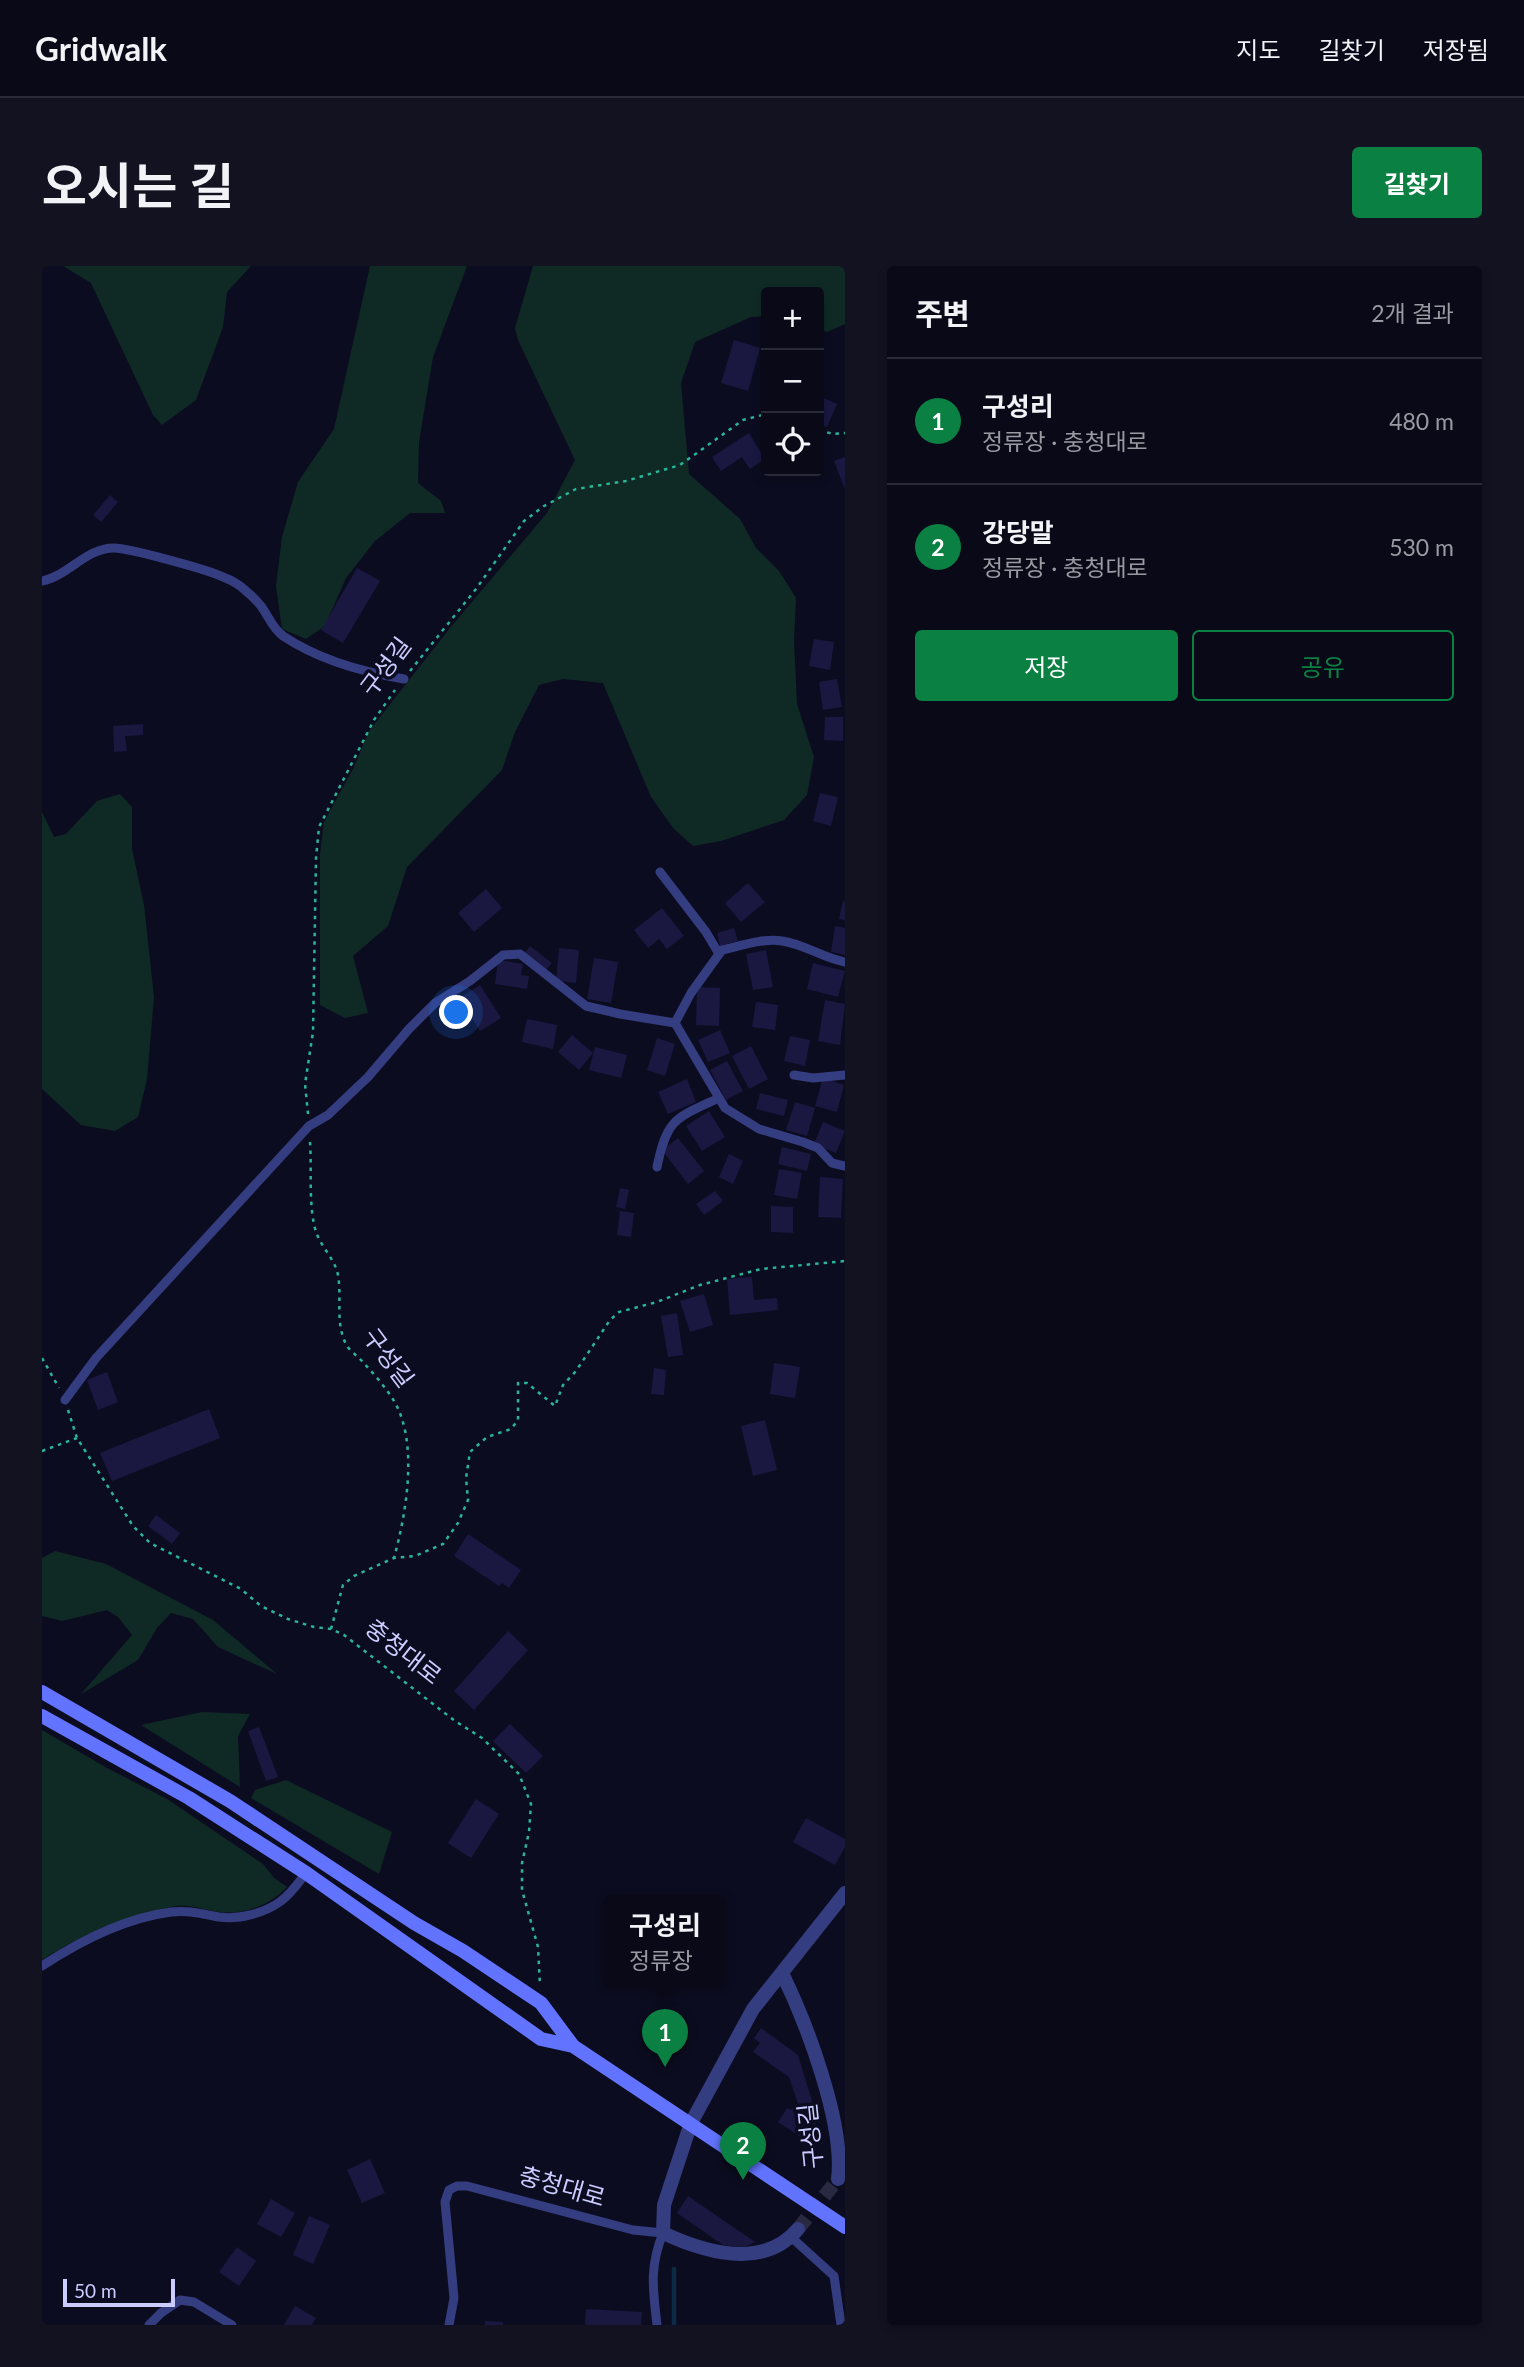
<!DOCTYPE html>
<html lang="ko">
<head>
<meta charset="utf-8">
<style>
	:root { --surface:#090918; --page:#121221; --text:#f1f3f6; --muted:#999aa2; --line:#292a37; --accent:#0b8043 }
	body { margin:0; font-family:Lato,"Noto Sans KR",sans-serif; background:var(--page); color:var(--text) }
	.controls { position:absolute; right:21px; top:21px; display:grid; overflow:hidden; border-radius:7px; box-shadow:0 4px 10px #0003 }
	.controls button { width:63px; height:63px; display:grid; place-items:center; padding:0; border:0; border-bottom:2px solid var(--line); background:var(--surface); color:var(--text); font:35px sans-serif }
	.scale { position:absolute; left:21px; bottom:18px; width:112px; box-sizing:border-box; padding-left:7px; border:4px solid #cbccff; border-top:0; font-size:19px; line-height:24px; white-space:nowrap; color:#cbccff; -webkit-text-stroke:5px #0c0c20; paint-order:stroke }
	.you { position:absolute; left:415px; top:747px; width:24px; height:24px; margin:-18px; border:5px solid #fff; border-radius:50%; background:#1a73e8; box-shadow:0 0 0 10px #1a73e833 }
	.badge { display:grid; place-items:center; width:46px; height:46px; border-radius:50%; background:var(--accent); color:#fff; font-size:23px; font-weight:700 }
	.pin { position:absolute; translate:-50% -58px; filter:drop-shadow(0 2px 4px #0008) }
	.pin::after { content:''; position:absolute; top:37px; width:24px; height:21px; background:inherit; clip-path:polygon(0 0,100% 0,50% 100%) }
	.popup { position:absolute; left:562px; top:1629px; width:122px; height:91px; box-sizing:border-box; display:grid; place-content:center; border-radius:7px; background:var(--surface); filter:drop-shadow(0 2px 5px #0005); font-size:23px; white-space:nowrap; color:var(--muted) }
	.popup b { font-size:26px; color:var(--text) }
	.popup::after { content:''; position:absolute; left:50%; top:100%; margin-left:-14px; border:14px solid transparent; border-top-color:var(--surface) }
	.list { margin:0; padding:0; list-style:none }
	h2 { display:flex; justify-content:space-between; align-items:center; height:91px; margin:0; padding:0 28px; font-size:30px }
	h2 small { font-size:23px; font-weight:400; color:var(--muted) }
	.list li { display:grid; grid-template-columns:46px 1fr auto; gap:21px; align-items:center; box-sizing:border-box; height:126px; padding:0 28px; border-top:2px solid var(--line) }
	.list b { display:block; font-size:26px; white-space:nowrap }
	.list p { margin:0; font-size:23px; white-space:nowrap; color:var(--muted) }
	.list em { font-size:23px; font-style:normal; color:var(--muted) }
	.actions { display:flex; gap:14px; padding:21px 28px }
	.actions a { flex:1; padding:16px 0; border:2px solid var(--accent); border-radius:7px; text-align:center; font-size:24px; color:var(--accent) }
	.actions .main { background:var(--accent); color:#fff }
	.icon { flex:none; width:38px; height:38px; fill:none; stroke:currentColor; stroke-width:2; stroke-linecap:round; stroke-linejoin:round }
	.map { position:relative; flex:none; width:803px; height:2059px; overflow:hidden; border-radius:7px }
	header { display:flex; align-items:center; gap:42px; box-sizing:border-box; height:98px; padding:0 35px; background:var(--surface); border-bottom:2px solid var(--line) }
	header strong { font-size:33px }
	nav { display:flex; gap:38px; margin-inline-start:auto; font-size:24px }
	.intro { display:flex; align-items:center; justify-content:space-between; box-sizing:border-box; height:168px; padding:0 42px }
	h1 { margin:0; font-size:49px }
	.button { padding:18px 32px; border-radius:7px; background:var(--accent); color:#fff; font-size:24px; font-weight:700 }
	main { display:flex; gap:42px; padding:0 42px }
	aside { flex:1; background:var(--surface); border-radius:7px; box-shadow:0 4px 10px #0003 }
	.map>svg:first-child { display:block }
</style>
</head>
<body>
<header>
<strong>Gridwalk</strong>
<nav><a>지도</a><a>길찾기</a><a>저장됨</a></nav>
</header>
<div class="intro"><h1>오시는 길</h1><a class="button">길찾기</a></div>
<main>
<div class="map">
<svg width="803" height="2059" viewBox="0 0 803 2059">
	<rect width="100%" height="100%" fill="#0c0c20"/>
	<!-- green -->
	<path fill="#0f2a25" d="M21 0H209L185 26 181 61 154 134 120 159 111 149 49 17Z
		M328 0H425L391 91 377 176 376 217 399 235 403 247H368L333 275 304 312 283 360 264 373 240 363 234 320 240 271 256 216 292 163Z
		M491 0H803V58L785 66 777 62V26H724V50L709 51 653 76 639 117 647 208 698 253 714 282 737 305 754 332 752 374 755 438 772 491 765 529 742 554 679 575 651 580 632 563 609 531 561 417 521 413 497 419 473 466 460 504 365 601 346 660 311 690 326 747 303 752 278 739V588L282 556 312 501 327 465 408 362 505 247 533 194 476 74 473 62Z
		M78 528 90 541V583L102 639 112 731 105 813 96 851 73 865 39 859 0 823V546L12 571 24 568 55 535Z
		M13 1285 64 1298 171 1354 235 1408 176 1381 151 1353 129 1347 115 1362 96 1394 39 1428 90 1369 76 1351 65 1344 20 1355 0 1350V1292Z
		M160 1446 208 1448 196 1470 198 1521 99 1459Z
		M0 1464 65 1502 125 1533 221 1598 232 1612 245 1621C228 1639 203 1649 177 1646 160 1644 147 1637 129 1641 81 1652 42 1667 0 1694Z
		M244 1514 350 1566 337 1608 209 1532 213 1524Z"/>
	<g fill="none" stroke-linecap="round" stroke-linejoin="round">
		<!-- stream -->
		<path stroke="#0a2a45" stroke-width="4.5" d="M632 2059V2003"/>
	</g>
	<!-- building -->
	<path fill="#1a1741" d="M692 74 718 82 706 125 679 117Z
		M777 130 795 138 785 161 777 158Z
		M707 167 723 193 708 203 700 191 679 205 670 191Z
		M803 191V223L792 195Z
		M68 229 76 236 59 256 51 249Z
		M315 302 338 315 301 377 279 364Z
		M772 373 792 376 788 404 767 400Z
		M795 413 800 441 781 444 777 416Z
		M783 451H801V475L782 474Z
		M101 458V469L83 470 85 485 72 486 71 460Z
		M778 527 796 531 789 560 771 555Z
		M706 617 723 636 699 656 683 637Z
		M444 623 460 642 432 666 416 647Z
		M801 635 803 636V654L797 653Z
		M620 642 642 670 625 683 617 673 606 682 592 664Z
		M793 660 803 662V689L789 686Z
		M692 662 696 675 678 680 675 667Z
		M488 680 510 697 503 705 482 688Z
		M517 682 537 684 534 717 514 715Z
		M724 684 731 721 711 724 704 688Z
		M552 692 576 696 569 737 545 733Z
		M456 694 481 698 479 709 487 710 485 723 453 718Z
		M771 697 803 705 796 731 765 723Z
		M438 719 459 752 438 765 417 732Z
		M655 721 678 722 677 760 654 759Z
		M783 734 803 738 798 779 776 775Z
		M714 736 736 739 733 764 710 761Z
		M485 753 515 759 511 783 480 776Z
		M678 764 688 787 666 796 656 774Z
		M530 769 551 787 537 804 516 786Z
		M748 770 768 774 763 800 742 795Z
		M615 772 633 778 623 810 605 804Z
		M709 780 726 813 707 823 690 790Z
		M553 781 585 789 579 812 547 804Z
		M685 795 701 825 684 834 668 804Z
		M781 812 802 819 795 846 773 840Z
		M645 813 654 836 626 848 616 826Z
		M718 827 746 834 742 850 714 843Z
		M753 836 773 842 765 870 744 864Z
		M667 845 683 871 660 885 644 860Z
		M781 856 803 865 794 887 772 878Z
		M636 872 662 905 646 918 620 884Z
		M740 881 769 888 765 905 736 898Z
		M687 888 701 895 691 918 677 911Z
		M737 903 760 907 755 933 732 929Z
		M778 911 801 913 799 952 776 951Z
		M578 922 587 924 583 943 574 941Z
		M673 925 681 935 662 949 654 938Z
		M729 940 751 941V967L729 966Z
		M578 945 592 947 589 971 575 969Z
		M710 1011 712 1034 735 1032 736 1044 688 1049 685 1013Z
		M662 1028 671 1059 648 1066 638 1035Z
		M635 1047 641 1089 626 1091 619 1050Z
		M732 1097 758 1101 753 1132 728 1128Z
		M612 1102 624 1104 622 1129 609 1128Z
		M65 1106 76 1136 56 1144 45 1114Z
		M167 1143 178 1172 70 1215 58 1187Z
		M723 1154 735 1204 711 1210 699 1160Z
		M114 1249 138 1267 130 1278 106 1260Z
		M426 1268 479 1304 467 1322 460 1317 457 1320 412 1290Z
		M466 1365 486 1384 432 1444 412 1425Z
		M468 1458 501 1490 484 1507 451 1475Z
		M217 1461 236 1511 224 1515 206 1465Z
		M434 1533 457 1548 429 1592 406 1577Z
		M764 1552 803 1573V1581L793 1599 751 1576Z
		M719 1762 756 1789 774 1848V1881L736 1856 745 1842 749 1844 756 1838 747 1811 711 1786 718 1777 712 1772Z
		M328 1893 343 1927 320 1937 305 1904Z
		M646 1930 713 1976 705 1980 697 1981 681 1979 635 1947Z
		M229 1933 253 1947 239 1971 215 1958Z
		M267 1950 288 1959 271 1998 251 1989Z
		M195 1981 214 1995 197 2020 177 2006Z
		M253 2040 274 2052 270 2059H242Z
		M544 2043 600 2046 599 2059H543Z
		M443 2055 461 2056V2059H443Z"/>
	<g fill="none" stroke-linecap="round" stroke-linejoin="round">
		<!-- minor-tunnel -->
		<path stroke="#292941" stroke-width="14" stroke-dasharray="14 7" stroke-linecap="butt" d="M756 1963 796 1913"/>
		<!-- path -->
		<path stroke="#29b598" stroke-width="2.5" stroke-dasharray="3.5 5" stroke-linecap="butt" d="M777 164 791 168 803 167
			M368 405 434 323 482 255 502 240 534 223 584 215 638 199 701 154 724 148
			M266 848 263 818 271 766 274 592 277 561 332 454 353 424
			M268 876C270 903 266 940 274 966 279 981 293 993 296 1009 300 1032 293 1057 304 1078 306 1083 314 1089 318 1093 330 1106 343 1120 352 1135 377 1177 364 1248 352 1292
			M0 1092 17 1122
			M26 1144 35 1172 91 1260 108 1277 199 1323 219 1340 246 1353 272 1361 289 1363 302 1369 413 1455 440 1472 477 1508 489 1538 487 1566 480 1597V1624L496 1681 498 1720
			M0 1185 35 1172
			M289 1363 301 1319 312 1310 352 1292 373 1290 401 1278 416 1257 426 1234 424 1212 428 1186 445 1171 469 1163 476 1154V1117H485L513 1140 521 1119 534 1105 568 1054 577 1046 615 1036 658 1019 719 1003 803 995"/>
		<!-- service -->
		<path stroke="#353d81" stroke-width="9" d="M0 315C26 310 44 282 72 282 87 282 167 304 181 311 189 314 198 319 204 325 209 329 215 335 219 340 227 351 230 362 241 370 277 394 320 406 362 413
			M618 606 664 666 677 688
			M633 757 683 842 717 863 761 876 776 882 790 897 803 900
			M752 809 771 812 803 809
			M615 901C625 852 634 852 677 832
			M23 1134 54 1092 267 860 286 849 326 811 367 763 393 737 428 715 461 689 478 688 544 740 578 748 633 757 649 727 680 684C698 680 721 672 740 675 762 678 781 692 803 696
			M0 1700C38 1675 84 1652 129 1646 147 1644 160 1648 177 1651 197 1654 223 1647 239 1635 249 1628 257 1616 264 1607
			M749 1971 792 2010 799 2059
			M107 2059 119 2047 138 2034 152 2036 190 2059
			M407 2059 412 2032 403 1936 407 1924 415 1920H425L591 1964 621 1967C607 2002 611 2023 615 2059"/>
		<!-- minor -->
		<path stroke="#353d81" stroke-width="14" d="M740 1707C764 1756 803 1858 796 1913
			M756 1963C721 2004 664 1987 621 1967L622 1939 649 1857 711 1743 803 1627"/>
		<!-- secondary -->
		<path stroke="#6274ff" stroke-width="14" d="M0 1426 188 1535 372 1657 421 1685 499 1737 531 1780
			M0 1450 147 1532 264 1607 499 1773 531 1780 803 1961"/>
	</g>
	<g text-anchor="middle" stroke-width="7" stroke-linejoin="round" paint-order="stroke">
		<!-- street labels -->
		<g font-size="24" fill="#cbccff" stroke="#0c0c20">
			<text transform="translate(344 401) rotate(-53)" y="8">구성길</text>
			<text transform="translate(346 1092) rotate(53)" y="8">구성길</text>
			<text transform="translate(361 1386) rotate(38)" y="8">충청대로</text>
			<text transform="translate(769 1870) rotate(-96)" y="8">구성길</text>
			<text transform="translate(520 1921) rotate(16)" y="8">충청대로</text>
		</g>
	</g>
</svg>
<div class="controls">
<button>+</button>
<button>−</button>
<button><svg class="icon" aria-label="locate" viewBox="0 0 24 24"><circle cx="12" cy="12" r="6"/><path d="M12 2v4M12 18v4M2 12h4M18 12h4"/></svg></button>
</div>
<div class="scale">50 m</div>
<div class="you"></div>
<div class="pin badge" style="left:623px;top:1801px">1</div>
<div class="popup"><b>구성리</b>정류장</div>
<div class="pin badge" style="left:701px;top:1914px">2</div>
</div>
<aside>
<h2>주변<small>2개 결과</small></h2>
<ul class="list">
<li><span class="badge">1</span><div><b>구성리</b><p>정류장 · 충청대로</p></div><em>480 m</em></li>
<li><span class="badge">2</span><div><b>강당말</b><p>정류장 · 충청대로</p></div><em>530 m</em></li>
</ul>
<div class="actions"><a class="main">저장</a><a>공유</a></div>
</aside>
</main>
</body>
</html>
